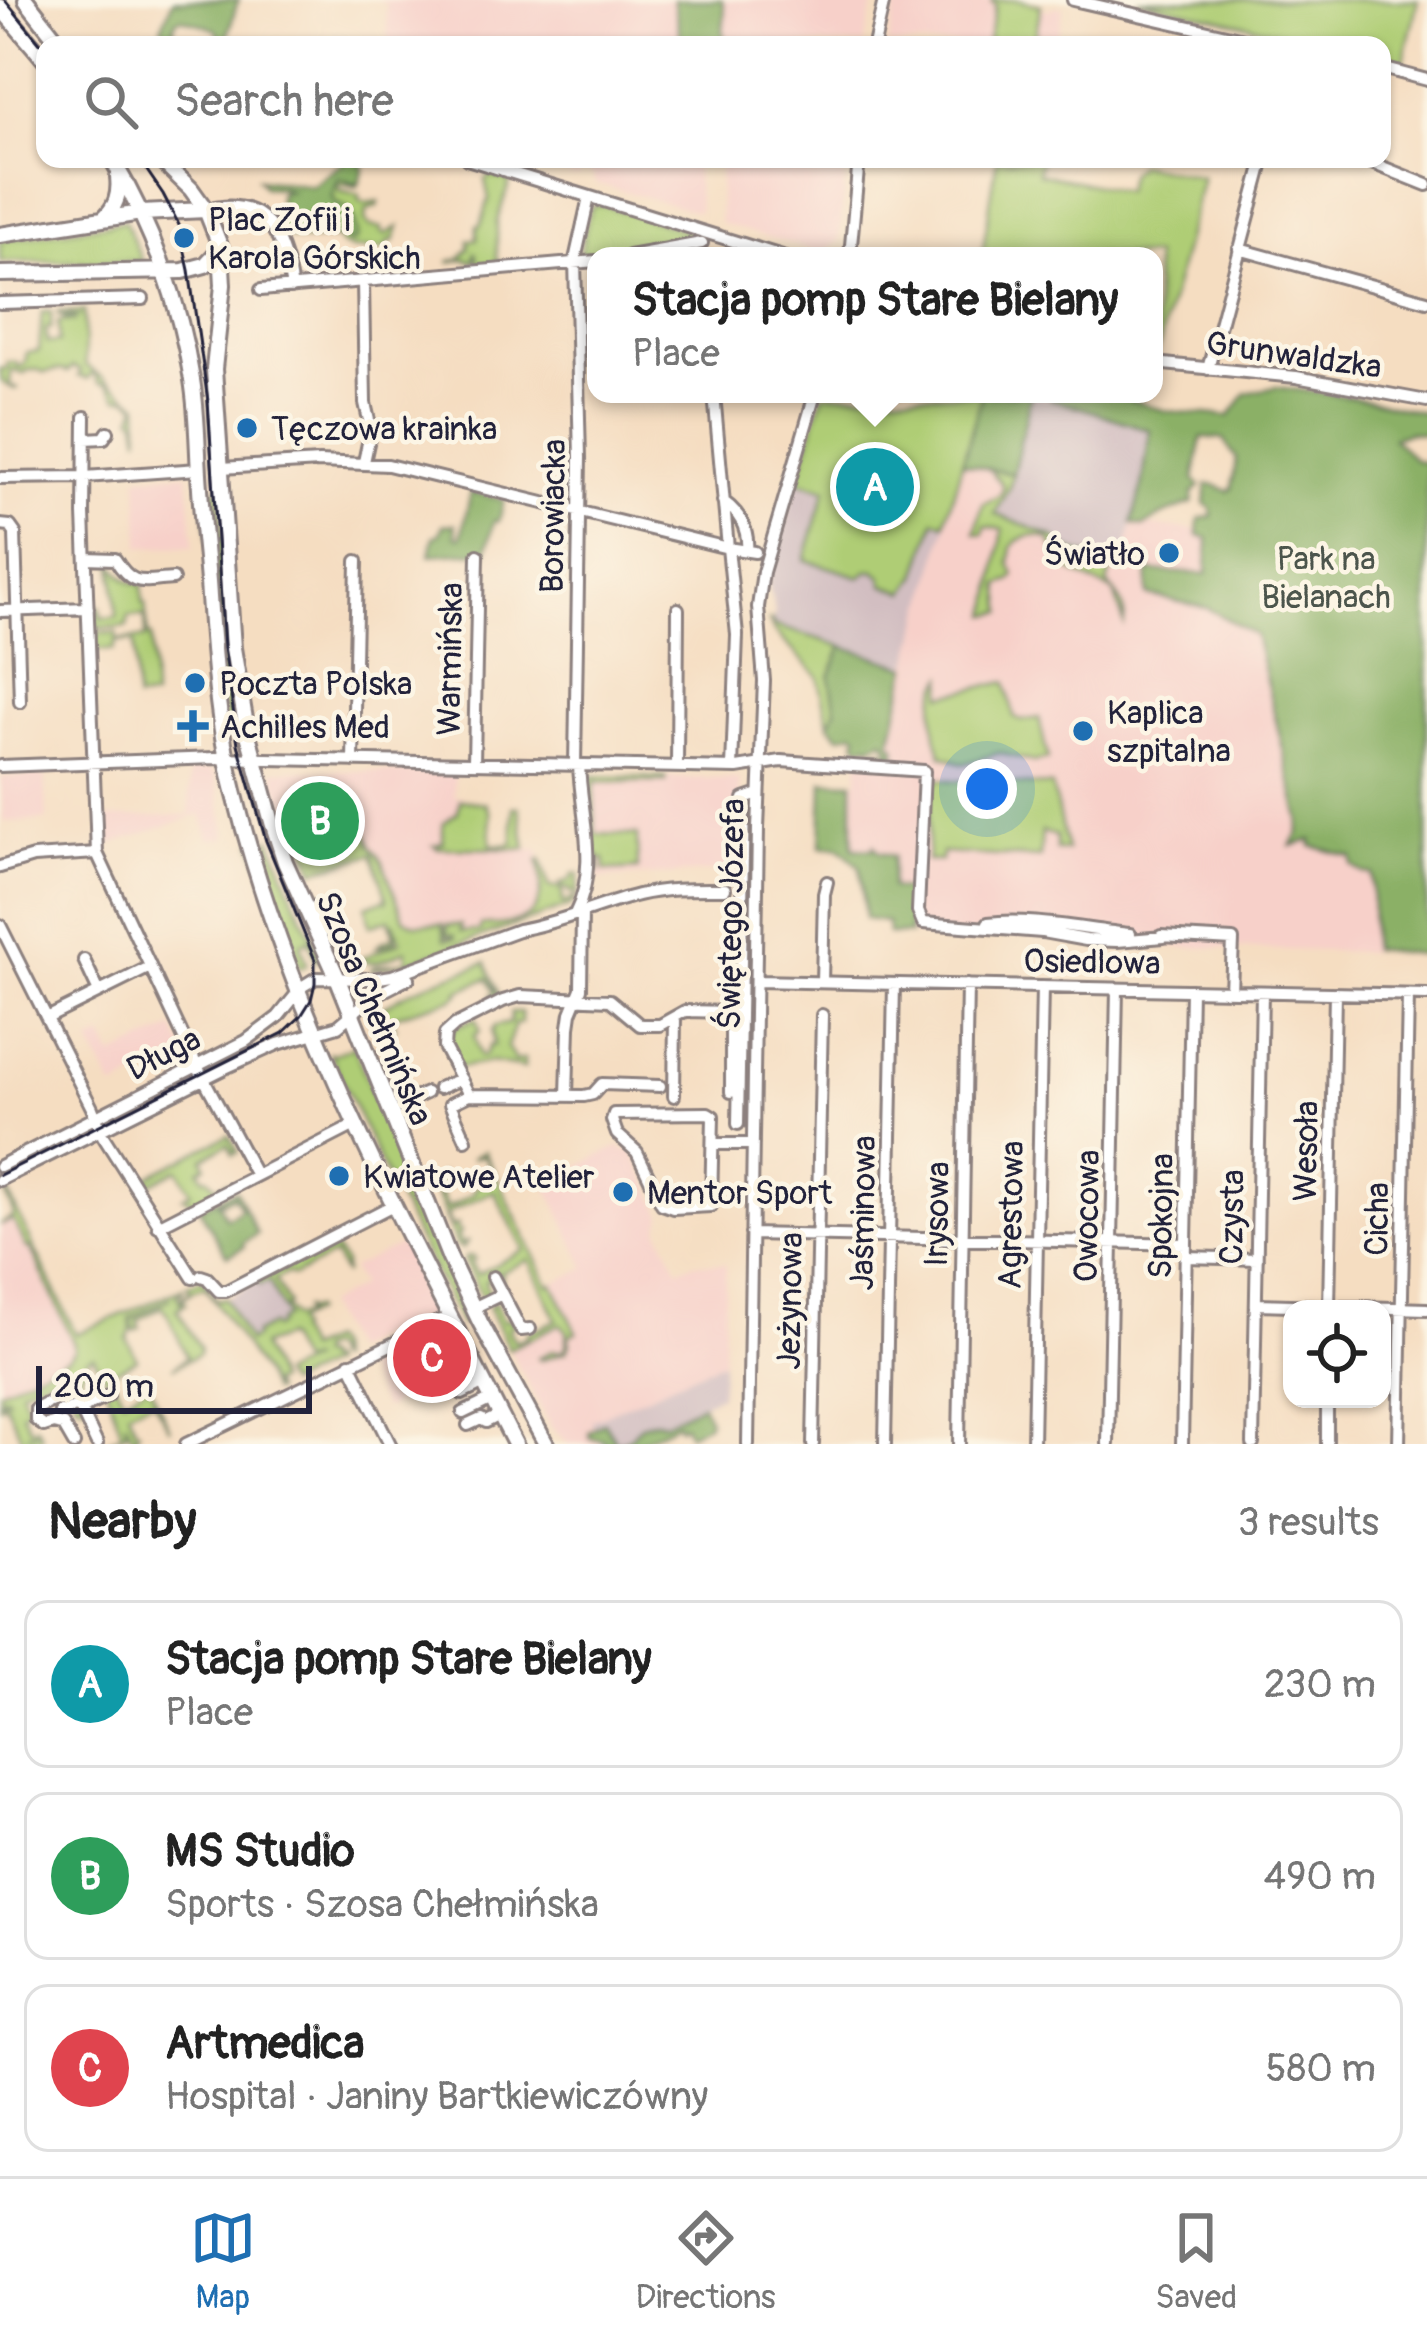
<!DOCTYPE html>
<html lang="en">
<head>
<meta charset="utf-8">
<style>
	:root { --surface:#fff; --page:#f2f2f2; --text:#222; --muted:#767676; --line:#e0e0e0; --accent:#1f6fb2 }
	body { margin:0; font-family:Pangolin,sans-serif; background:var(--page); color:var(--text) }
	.controls { position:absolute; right:36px; bottom:36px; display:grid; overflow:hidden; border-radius:24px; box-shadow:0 3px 9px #0004 }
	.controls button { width:108px; height:108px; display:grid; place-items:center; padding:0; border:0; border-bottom:3px solid var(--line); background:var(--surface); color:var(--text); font:60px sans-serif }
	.scale { position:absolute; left:36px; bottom:30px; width:276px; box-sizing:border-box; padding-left:12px; border:6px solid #22223b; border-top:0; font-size:33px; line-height:42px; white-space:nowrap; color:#22223b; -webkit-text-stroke:9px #fcf5e5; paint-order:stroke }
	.you { position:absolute; left:987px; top:789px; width:42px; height:42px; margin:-30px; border:9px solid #fff; border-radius:50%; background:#1a73e8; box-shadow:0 0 0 18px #1a73e833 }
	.badge { display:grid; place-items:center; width:78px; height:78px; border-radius:50%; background:var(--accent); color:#fff; font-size:39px; font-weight:700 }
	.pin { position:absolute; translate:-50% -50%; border:6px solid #fff; box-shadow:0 3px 12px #0006 }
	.popup { position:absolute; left:587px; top:247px; width:576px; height:156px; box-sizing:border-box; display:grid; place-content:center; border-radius:24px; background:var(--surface); filter:drop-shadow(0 3px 9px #0005); font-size:39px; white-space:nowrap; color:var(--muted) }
	.popup b { font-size:45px; color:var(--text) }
	.popup::after { content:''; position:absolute; left:50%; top:100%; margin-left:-24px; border:24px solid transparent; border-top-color:var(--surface) }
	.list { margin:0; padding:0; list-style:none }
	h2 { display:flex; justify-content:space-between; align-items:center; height:156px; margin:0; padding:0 48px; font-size:51px }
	h2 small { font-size:39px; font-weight:400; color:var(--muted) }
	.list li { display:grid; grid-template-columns:78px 1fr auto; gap:36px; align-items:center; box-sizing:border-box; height:168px; margin:0 24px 24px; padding:0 24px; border:3px solid var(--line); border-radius:24px }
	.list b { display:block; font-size:45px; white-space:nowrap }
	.list p { margin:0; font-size:39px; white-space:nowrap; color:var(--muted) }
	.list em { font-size:39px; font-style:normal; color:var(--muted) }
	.icon { flex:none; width:66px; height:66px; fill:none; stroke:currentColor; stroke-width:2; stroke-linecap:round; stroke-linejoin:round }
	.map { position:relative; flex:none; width:1427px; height:1444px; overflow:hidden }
	.search { position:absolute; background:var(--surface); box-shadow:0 3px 9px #0004; left:36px; right:36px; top:36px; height:132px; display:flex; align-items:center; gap:30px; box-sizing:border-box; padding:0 42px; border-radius:24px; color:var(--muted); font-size:45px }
	.sheet { height:732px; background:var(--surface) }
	nav { display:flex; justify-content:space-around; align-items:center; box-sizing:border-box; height:168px; border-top:3px solid var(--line); background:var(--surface); font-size:33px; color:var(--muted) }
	nav a { display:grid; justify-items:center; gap:6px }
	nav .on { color:var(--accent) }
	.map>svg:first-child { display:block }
</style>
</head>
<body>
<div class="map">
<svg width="1427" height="1444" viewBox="0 0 1427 1444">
	<rect width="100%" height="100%" fill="#fcf5e5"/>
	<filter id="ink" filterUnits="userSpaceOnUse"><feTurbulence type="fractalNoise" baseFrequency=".00833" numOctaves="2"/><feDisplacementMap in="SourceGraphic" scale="24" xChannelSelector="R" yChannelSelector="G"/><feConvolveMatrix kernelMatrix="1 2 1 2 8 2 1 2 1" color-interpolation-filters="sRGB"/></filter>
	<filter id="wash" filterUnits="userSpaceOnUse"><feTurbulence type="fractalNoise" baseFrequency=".004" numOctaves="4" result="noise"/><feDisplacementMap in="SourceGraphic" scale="48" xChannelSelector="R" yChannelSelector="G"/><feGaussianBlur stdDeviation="2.7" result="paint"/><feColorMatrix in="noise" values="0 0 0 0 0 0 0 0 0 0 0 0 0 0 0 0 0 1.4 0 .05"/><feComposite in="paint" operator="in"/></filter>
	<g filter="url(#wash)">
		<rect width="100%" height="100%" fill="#f5ddc1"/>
		<!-- built -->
		<path fill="#f7d0c9" d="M375 0H677L684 45H388L386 3Z
			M703 0H874L864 45H711Z
			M897 0H1016L1041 5 1042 8 1050 10 1052 7H1064L1056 45H888Z
			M517 159H695L699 212 595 183 593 174 584 171 576 177Z
			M719 159H847L839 241 822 253 720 223Z
			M962 463 1013 474 1009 489 1052 536 1074 552 1113 563 1122 565 1132 524 1209 531 1206 599 1255 634 1302 825 1372 864 1370 952 1091 945 1045 937 888 934 887 922 865 919 860 867 838 847H821L823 781 857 782 859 761 895 762 896 746 891 742 908 667Z
			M188 473 194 546 140 547 138 476Z
			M189 770H210L215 775 227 838 209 839 201 814 103 847 102 818 190 815Z
			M286 770 455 773 454 796 463 797 464 804 488 848 538 849 553 909 409 959 365 831 306 847 280 797 273 771Z
			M45 775 47 820 3 822 1 777Z
			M587 776 740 779 738 870 598 879Z
			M174 1028 185 1052 114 1089 90 1043 103 1037 113 1056Z
			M620 1146 622 1150 633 1151 663 1215 659 1229 678 1269 694 1263 726 1264 723 1361 592 1421 601 1444H568L552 1428 509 1349 565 1321 549 1285 586 1268 545 1182Z
			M16 1215 82 1352 0 1391V1223Z
			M403 1243 436 1309 433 1315 393 1336 390 1331 350 1351 325 1305 360 1286 351 1268Z
			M437 1329 449 1337 464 1369 384 1409 362 1366Z"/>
		<!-- industrial -->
		<path fill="#d2bec1" d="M823 394H982L908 667 771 625 775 612 768 582Z
			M1031 394 1107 414 1125 423 1150 430 1143 483 1122 566 1074 552 1052 536 994 513 1009 489Z
			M267 1276 290 1317 247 1341 224 1300Z
			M723 1361 720 1395 620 1444H601L591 1421Z"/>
		<!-- green -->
		<path fill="#afcd74" stroke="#687858" stroke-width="3" d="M993 0H1016L1041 5 1034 45H987L996 5 992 3Z
			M1138 0H1418L1403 64 1382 57V45H1344L1304 36 1301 41 1288 38 1282 33Z
			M997 159H1041L1038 173 1124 191 1129 173 1139 164 1202 177 1156 358 1154 256H982Z
			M490 175 510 181 497 221V259L501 262 479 266 475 252 473 262 465 259 448 262 459 259 469 248V240L477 239V226H480C485 217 485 209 489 199L485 180Z
			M339 177 354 184 359 183 357 187 340 184 339 191 360 195 359 202 366 204 379 202 378 206 367 210 365 221 369 226 382 228 381 232 386 234 399 227 394 241H389L386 249H353L341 245 337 237 322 239 338 235 357 237 353 217 334 201 333 190Z
			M595 205H603L697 234C659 240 618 261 580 253L590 209Z
			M125 221 142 261 0 262V241Z
			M84 311 85 365 139 404 140 438 137 420 133 416 137 405 128 398H118L107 384 99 383 93 373 88 379 78 376 81 371 72 367 68 372C58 368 54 371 44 373L39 370H28L24 374 11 370 10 386 19 388 14 389 2 382 0 369 7 368V362H16L17 366H22L26 361V353L39 351 42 312H51V328L46 329 47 343 59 342 58 322 76 320 62 318 80 316 58 315V312Z
			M823 394H982L945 523 935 520 917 576 906 592 884 585 882 577 875 571H867L861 577 805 560 826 489 798 481Z
			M989 469 1013 474 1009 489 995 514 1052 536 1074 552 1113 563 1107 584C1119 594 1127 608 1124 623L1114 592 1071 571 1060 560 1049 538C1035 534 1022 535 1012 546L1010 564 1015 575 1011 581 1000 585 1004 612 989 615 1003 530 985 526 983 534 975 533 983 504 999 496 1003 490 1002 484Z
			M204 490H218L240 726 226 728Z
			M113 562C120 575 127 583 142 584L143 604H145L148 635 151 636 153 698 136 700 134 641H116L114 650H97L96 633H116L117 640 146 638 145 616H129L127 627 96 628V607H100L101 618 117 617Z
			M769 621H772V625L842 646 830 677 836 710 829 723 818 676 774 631Z
			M944 677 943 695 1006 682 1014 717 1021 721 1039 718 1048 759 1034 762 999 753 963 764 942 755C933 734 929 695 944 677Z
			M587 776 666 778V782H594L595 834 637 835 638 869 605 871 604 859 599 858V871H594Z
			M931 779 1052 786 1067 850H1056V836L1042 832 1040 858 942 853 941 861H927Z
			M460 800 485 803 490 813 491 845H508L513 843V807H519L526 849 438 848 434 845 443 843V823L458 812Z
			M360 813 372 847 382 860 404 918 415 924H443L445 939 455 938 454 935H447V925H461V932L480 931 481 925C527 926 550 915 538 860L541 859 549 887 563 888 560 884 571 880 573 874H579L577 893H570V889H562L563 904 576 897 572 904 565 908 411 961 370 970C381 962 395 966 407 960L406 950C391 956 373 968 360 959L401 941 393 921 396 941 377 947 381 942 394 937 389 919 370 926 366 906 385 899 386 901 387 899 373 854 315 870 306 847 364 830Z
			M271 839 295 901 322 958 316 961 309 940 301 944 307 965 300 968 253 843Z
			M486 963 501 1000 494 1003 491 995 495 992 488 978 458 991 459 994 452 999 394 1016 392 1022 396 1027 392 1030 388 1021 374 1028 371 1017C402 989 447 977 486 963Z
			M511 1012H521V1023L515 1024 507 1047 515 1061 524 1059V1068L491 1062 457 1068 446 1039 455 1027 476 1018 480 1031 474 1036 480 1056H484L490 1045H494L492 1031 495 1026 510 1023Z
			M353 1044 431 1240 473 1319 461 1325 380 1163 330 1053 334 1054 351 1048Z
			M229 1135 238 1152 233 1154 228 1144 203 1158 206 1165 199 1170 204 1178 208 1177 216 1187 228 1182 230 1186 196 1204 183 1197 191 1192 178 1169 150 1184 145 1178Z
			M484 1151 549 1285 553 1284 577 1332 568 1336 570 1343 567 1351 540 1360 538 1358 554 1350 558 1352 567 1348V1331L560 1324 509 1349 488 1307 495 1302 504 1321 510 1318 514 1325 508 1329 515 1341 528 1337 527 1333 557 1320 529 1260 502 1272V1282L497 1272 489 1275 490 1278 485 1282 489 1293 495 1291 485 1298 482 1297 465 1263V1258L472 1256 475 1259 470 1262 477 1274 524 1250 494 1191 456 1209 454 1207V1210L446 1215 452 1227 459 1224 456 1227 459 1232 462 1231 457 1236 461 1244 467 1242 463 1249 456 1245 433 1185 434 1178 441 1174 439 1191 447 1208 475 1193 474 1189 495 1178 484 1155 471 1158Z
			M8 1193 76 1334 184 1288 178 1295 181 1304 183 1295 191 1292 187 1286 203 1279 216 1300 225 1298 248 1342 255 1337 254 1334 271 1325 273 1328 279 1325V1321L286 1317 269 1281 260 1285 257 1280 335 1240 336 1243 333 1246 344 1262V1275L334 1255 293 1276 287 1273 275 1280 288 1304 285 1307 293 1318 304 1314 303 1307 306 1311 312 1309 313 1312 295 1322 298 1329 296 1331 306 1350 329 1340 334 1348 336 1360 333 1359 330 1350 325 1348 318 1351V1356L323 1357 324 1362 328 1361 329 1364 287 1385 280 1375 311 1360 299 1363 285 1337 261 1346 277 1381 270 1384 274 1391 271 1392 264 1376 205 1287 194 1290 183 1298 186 1304 177 1309 200 1348 199 1354 173 1368 187 1357 168 1315 162 1307 138 1320 140 1328 134 1331 131 1319 171 1298 130 1318 131 1330 127 1339 137 1359 113 1372V1378L123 1399 149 1384 170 1429 153 1400 128 1411 137 1431 140 1430 135 1435 139 1444H136L125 1421 127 1432 103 1444 122 1433 104 1381 106 1378 93 1356 87 1359V1367L80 1374 88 1391 83 1396 90 1393V1396L84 1399 83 1406 74 1401 76 1398 69 1383 65 1384 59 1373 21 1389 27 1405 35 1404 22 1412 30 1428 37 1426 38 1429 26 1435 39 1431 42 1437 24 1444 6 1404 0 1406V1402L8 1399 6 1396 0 1399V1390L68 1357 74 1350V1344L30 1247 27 1248 13 1220 0 1225 14 1216 6 1195Z"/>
		<!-- forest -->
		<path fill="#8bb066" stroke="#566950" stroke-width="3" d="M173 0H238L225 45H215L219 33 215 29 182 18 176 20 173 30 175 32V39L168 40 164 38 162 26Z
			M673 0H722C729 16 719 27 725 44L682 45Z
			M348 159H370L360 163 364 168 359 183 354 184 339 178 332 195 334 202 349 209 357 233 355 241 348 243 345 238C329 235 292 247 281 231 278 225 277 217 274 211L279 209V195L281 192 289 191 282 188 264 187 258 179 312 186Z
			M1276 387 1353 397 1427 413V434L1410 432 1393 438 1415 460 1427 463V955L1371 949 1372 874 1363 873 1352 865V857L1312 846V840L1291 846 1298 834 1300 819 1255 635 1207 608 1147 595 1148 571 1207 574 1208 538 1198 535 1199 519 1212 516 1211 509 1205 503 1207 485 1213 484 1228 491 1232 489 1236 458 1223 439 1202 437 1194 480 1200 486 1193 493V503L1160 516 1144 527 1132 524 1143 482 1150 430C1117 420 1085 408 1051 399L1052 394H1114L1166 411 1230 416 1246 393Z
			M982 394H1031L1013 474 962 463Z
			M471 492 504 500 499 521H494L486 554 477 552 430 555 434 536 439 535 443 525 455 524 456 537H461Z
			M842 646 908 667 891 742 896 746V756L875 753 876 750 891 752 884 740 870 746 867 744 862 747 856 742 858 734 854 732 839 736 829 723 836 710 830 677Z
			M823 781 853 782V848L873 849 874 846 879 852 893 856 891 888 907 890 910 934H888L887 922 865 919 860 867 838 847H821Z
			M236 1190 257 1234 243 1243 244 1247 227 1256 199 1208 217 1199 226 1218 241 1209 234 1196 222 1202 220 1198Z
			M702 1404 709 1420 707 1424 688 1434 684 1425 679 1427 677 1423 634 1444H606L605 1440 590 1438 589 1432 604 1422 617 1443 631 1437 641 1425 653 1421 666 1422Z"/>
	</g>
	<g filter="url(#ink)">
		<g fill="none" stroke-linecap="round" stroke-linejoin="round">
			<defs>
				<path id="minor" d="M1073 0 1270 45
					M874 45 884 0
					M1382 68 1427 80
					M467 159 782 256
					M1362 159 1427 185
					M206 210C267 194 283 237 292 288
					M1239 249 1427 301
					M629 256 702 243
					M850 256 859 159
					M363 281 365 403 371 429 364 462
					M261 290 596 261
					M0 303 143 299
					M1154 363 1296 377 1427 401
					M1208 369 1264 159
					M85 417 84 514 97 853 197 1066 253 1170
					M85 439 104 438 108 432
					M222 468 319 462 388 465 728 548 714 394
					M0 478 85 477 199 469
					M723 501C741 514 749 530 747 551
					M0 525 10 526 15 533 20 702
					M86 558 115 559C133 588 141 581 173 579
					M0 611 88 608
					M353 761 357 561
					M474 763 478 555
					M575 765 580 458 575 260 589 197
					M0 766 215 758 737 768 781 761 924 771 918 911 923 923 1042 932 1086 940 1117 941 1164 937
					M677 767 678 609
					M732 768 737 635 728 548 755 552
					M0 867 33 857 97 853
					M575 914C599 868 581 815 579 765
					M988 923C1030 917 1086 930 1130 934
					M0 925 92 1108 103 1136 193 1278
					M1161 936 1233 940 1231 991
					M84 960 99 992
					M756 981 1427 995
					M822 982 824 894 827 882
					M47 1018 150 967
					M439 1088 461 1079
					M469 1095 444 1047 445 1034 455 1025 503 1001 520 996 610 1000 640 1025H660L685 1011 731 1012V1092
					M567 1095 569 1027 571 1013 581 989 582 912
					M674 1096 675 1017
					M415 1098 426 1093
					M738 1124 744 799 759 794
					M466 1140 450 1104 469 1095 584 1096 593 1094 602 1084 660 1086
					M714 1144H753
					M0 1166 246 1041 278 1017 303 986 316 978 372 979 392 976 518 930C560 923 598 905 638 895 667 888 696 889 725 889
					M0 1180 225 1068 278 1044 338 1026 372 997 409 978
					M664 1193 673 1208 711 1206 713 1116 708 1113 614 1114 612 1120 617 1134 637 1152 662 1204 673 1208
					M158 1226 355 1125
					M751 1234 1186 1244
					M1186 1257 1257 1259
					M201 1276 207 1278 219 1291H226L393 1205
					M502 1294 521 1330 530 1329
					M1256 1304 1427 1309
					M473 1308 502 1294 493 1277
					M1329 1309 1335 993
					M350 1363 390 1444
					M462 1394 484 1383
					M54 1400 36 1409V1420L44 1426 53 1423 63 1425 74 1444
					M81 1409 108 1396
					M60 1412 79 1406 97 1444
					M463 1413 492 1399
					M468 1425 481 1419 486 1422 500 1415
					M186 1444 450 1316
					M748 1444 758 829 764 681 758 607 763 572 815 394
					M813 1444 822 1015
					M885 1444 894 984
					M959 1444 967 985
					M1033 1444 1042 987
					M1108 1444 1117 989
					M1182 1444 1191 990
					M1253 1444 1262 992
					M1327 1444V1399
					M1399 1444 1408 995"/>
				<path id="major" d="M26 0 61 45
					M0 7 45 60
					M112 159C152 226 180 303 192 380 198 416 197 452 200 488 202 525 207 561 209 597 214 664 218 730 235 795 292 1025 409 1234 515 1444
					M160 159 191 189 206 210 221 248 223 285 214 369 233 648 247 731 272 822 285 862 337 977 450 1259 480 1322 546 1444
					M103 219C116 207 120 195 118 177
					M0 235 141 213 206 210
					M0 274 183 271 205 265 221 248"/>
			</defs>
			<!-- minor casing -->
			<use href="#minor" stroke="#8c807e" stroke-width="16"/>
			<!-- major casing -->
			<use href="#major" stroke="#8c807e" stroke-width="20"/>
			<!-- minor -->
			<use href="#minor" stroke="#fff" stroke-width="10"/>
			<!-- major -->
			<use href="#major" stroke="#fff" stroke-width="14"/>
			<!-- tram -->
			<path stroke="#22223b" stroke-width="3" d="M5 0 45 49
				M0 1175 283 1033 301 1016 311 1000 315 983V960L266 841 238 744 224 647 208 401 189 270 179 225 163 194 139 159"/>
		</g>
	</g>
	<!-- markers -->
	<g fill="#1f6fb2" stroke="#fcf5e5" stroke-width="4.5">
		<circle cx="184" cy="238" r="12"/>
		<circle cx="247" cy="428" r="12"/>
		<circle cx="1169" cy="553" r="12"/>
		<circle cx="195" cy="683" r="12"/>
		<path d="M187 708h12v12h12v12h-12v12h-12v-12h-12v-12h12z"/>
		<circle cx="1083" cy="731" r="12"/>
		<circle cx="339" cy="1176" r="12"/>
		<circle cx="623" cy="1192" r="12"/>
	</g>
	<g text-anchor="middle" stroke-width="9" stroke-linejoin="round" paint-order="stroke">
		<!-- poi labels -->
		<g font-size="33" fill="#22223b" stroke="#fcf5e5" text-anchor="start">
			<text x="208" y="231">Plac Zofii i<tspan x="208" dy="38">Karola Górskich</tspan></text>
			<text x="271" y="440">Tęczowa krainka</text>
			<text x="1145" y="565" text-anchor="end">Światło</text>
			<text x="219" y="695">Poczta Polska</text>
			<text x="1107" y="724">Kaplica<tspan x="1107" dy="38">szpitalna</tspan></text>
			<text x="220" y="738">Achilles Med</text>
			<text x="363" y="1188">Kwiatowe Atelier</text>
			<text x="647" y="1204">Mentor Sport</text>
		</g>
		<!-- street labels -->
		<g font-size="33" fill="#22223b" stroke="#fcf5e5">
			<text transform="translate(1294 354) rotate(8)" y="12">Grunwaldzka</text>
			<text transform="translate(552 516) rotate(-89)" y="12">Borowiacka</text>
			<text transform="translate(449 659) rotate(-89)" y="12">Warmińska</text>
			<text transform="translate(730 914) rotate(-89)" y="12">Świętego Józefa</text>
			<text transform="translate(1092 961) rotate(1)" y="12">Osiedlowa</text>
			<text transform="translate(375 1008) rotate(67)" y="12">Szosa Chełmińska</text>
			<text transform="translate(163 1053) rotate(-27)" y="12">Długa</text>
			<text transform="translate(1305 1151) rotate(-89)" y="12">Wesoła</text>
			<text transform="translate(862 1213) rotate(-89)" y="12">Jaśminowa</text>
			<text transform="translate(936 1214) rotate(-89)" y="12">Irysowa</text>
			<text transform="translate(1010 1215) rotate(-89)" y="12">Agrestowa</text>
			<text transform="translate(1086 1216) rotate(-89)" y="12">Owocowa</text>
			<text transform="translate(1160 1216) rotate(-89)" y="12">Spokojna</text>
			<text transform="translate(1231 1217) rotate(-89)" y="12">Czysta</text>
			<text transform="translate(1376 1219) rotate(-89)" y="12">Cicha</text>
			<text transform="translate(789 1301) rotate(-89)" y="12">Jeżynowa</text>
		</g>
		<!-- park labels -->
		<g font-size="33" fill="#4c554c" stroke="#fcf5e5">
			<text x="1326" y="570">Park na<tspan x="1326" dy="38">Bielanach</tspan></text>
		</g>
	</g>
</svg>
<div class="controls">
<button><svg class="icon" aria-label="locate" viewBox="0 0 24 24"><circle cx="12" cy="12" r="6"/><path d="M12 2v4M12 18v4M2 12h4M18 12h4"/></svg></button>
</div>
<div class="scale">200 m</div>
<div class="you"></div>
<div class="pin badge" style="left:875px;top:487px;background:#0f9aa8">A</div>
<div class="popup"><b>Stacja pomp Stare Bielany</b>Place</div>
<div class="pin badge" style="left:320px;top:821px;background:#2e9e5b">B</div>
<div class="pin badge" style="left:432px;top:1358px;background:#e0444e">C</div>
<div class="search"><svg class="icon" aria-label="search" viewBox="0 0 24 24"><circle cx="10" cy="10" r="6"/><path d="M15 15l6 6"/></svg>Search here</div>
</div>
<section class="sheet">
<h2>Nearby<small>3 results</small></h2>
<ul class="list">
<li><span class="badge" style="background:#0f9aa8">A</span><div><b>Stacja pomp Stare Bielany</b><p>Place</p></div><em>230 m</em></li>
<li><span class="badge" style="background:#2e9e5b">B</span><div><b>MS Studio</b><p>Sports · Szosa Chełmińska</p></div><em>490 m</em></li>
<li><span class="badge" style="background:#e0444e">C</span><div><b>Artmedica</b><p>Hospital · Janiny Bartkiewiczówny</p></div><em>580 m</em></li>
</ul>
</section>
<nav>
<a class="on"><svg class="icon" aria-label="map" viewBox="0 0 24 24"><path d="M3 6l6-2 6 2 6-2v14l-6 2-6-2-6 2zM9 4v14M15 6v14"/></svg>Map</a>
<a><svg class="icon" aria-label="directions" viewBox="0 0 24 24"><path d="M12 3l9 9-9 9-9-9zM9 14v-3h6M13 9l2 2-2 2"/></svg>Directions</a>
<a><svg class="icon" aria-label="saved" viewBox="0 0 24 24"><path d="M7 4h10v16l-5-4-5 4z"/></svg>Saved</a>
</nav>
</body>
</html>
